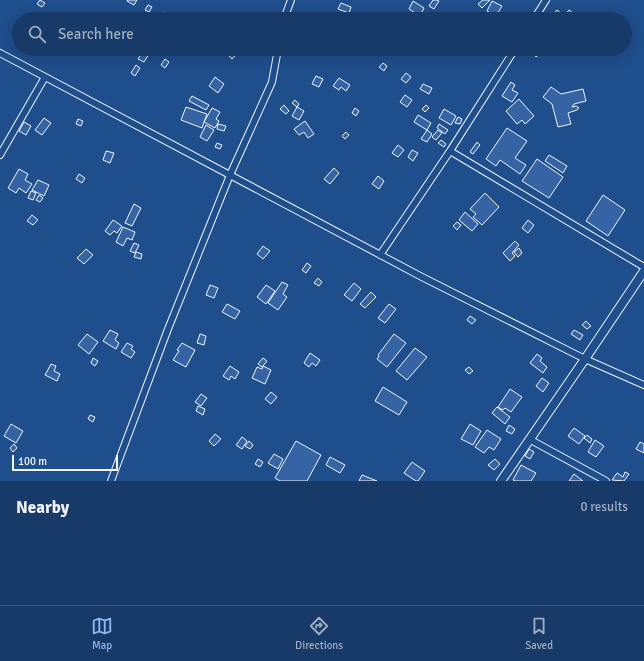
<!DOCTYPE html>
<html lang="en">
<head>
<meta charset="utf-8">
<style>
	:root { --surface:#173a69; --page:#20416f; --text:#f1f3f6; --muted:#9eadc0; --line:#36547d; --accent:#90b9f0 }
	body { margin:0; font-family:Signika,sans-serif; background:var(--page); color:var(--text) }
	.scale { position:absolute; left:12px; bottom:10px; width:106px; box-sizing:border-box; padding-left:4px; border:2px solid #f2f6ff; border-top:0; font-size:11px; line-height:14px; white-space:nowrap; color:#f2f6ff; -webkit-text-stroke:3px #1f4e8c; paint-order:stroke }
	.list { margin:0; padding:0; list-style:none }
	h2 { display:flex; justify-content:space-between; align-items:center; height:52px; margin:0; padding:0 16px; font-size:17px }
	h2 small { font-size:13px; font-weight:400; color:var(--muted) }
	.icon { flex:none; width:22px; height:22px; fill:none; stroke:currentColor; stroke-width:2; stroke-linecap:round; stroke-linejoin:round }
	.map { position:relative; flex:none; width:644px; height:481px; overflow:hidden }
	.search { position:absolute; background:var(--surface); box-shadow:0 4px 16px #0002; left:12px; right:12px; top:12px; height:44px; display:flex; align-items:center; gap:10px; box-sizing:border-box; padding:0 14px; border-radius:22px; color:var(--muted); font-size:15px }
	.sheet { height:124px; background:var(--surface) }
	nav { display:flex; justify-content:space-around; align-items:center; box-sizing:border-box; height:56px; border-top:1px solid var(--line); background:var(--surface); font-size:11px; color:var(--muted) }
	nav a { display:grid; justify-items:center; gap:2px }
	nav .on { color:var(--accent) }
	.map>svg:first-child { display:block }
</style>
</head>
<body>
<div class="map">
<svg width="644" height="481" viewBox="0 0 644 481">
	<rect width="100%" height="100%" fill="#1f4e8c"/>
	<!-- building -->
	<path fill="#3563a3" stroke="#f2f6ff" d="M40 0 45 3 42 7 37 4Z
		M127 0H137L134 5 127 1Z
		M433 0H437L439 1 434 9 429 6Z
		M483 0H490L482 8 478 4Z
		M413 1 424 8 420 16 409 9Z
		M492 1 502 6 496 16 487 11Z
		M341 3 351 7 349 13 338 9Z
		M148 5 152 7 149 12 145 10Z
		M557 10 564 16 569 10 578 17 576 19H561L554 13Z
		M164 12 172 16 170 19 160 18Z
		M144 49H152L144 62 138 59Z
		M232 49H236L239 52 232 59 227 54Z
		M337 49H343L345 50 341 55 336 51Z
		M475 49H487L478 54Z
		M530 49H541L543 52 536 57Z
		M165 59 169 62 165 68 161 65Z
		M383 63 387 66 384 71 379 67Z
		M136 65 140 68 135 76 131 73Z
		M406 73 411 77 406 83 401 79Z
		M316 76 323 79 319 87 312 84Z
		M215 77 224 84 218 93 209 86Z
		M339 78 350 85 346 91 341 87 339 90 333 86Z
		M511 82 515 85 512 90 518 93 512 102 502 96Z
		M423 84 432 88 429 94 420 89Z
		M551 87 561 94 583 89 586 101 574 104 572 107 576 106 579 108 577 110 568 113 571 124 558 127 552 104 543 97Z
		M405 95 412 100 407 107 400 102Z
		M192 96 209 105 206 110 189 101Z
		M519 99 534 116 525 124 522 120 517 124 506 111Z
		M295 100 299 104 297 107 292 103Z
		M284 105 289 111 286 114 280 109Z
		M426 105 429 108 425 112 422 109Z
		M186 107 207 114 202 128 181 120Z
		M297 107 304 111 299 120 292 116Z
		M212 108 220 112 216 119 219 121 215 128 204 122Z
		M355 108 359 111 356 116 352 113Z
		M444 109 456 116 451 125 439 118Z
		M418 115 431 123 427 130 414 122Z
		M458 117 462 119 460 124 455 123Z
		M44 118 51 123 42 135 35 130Z
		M78 119 83 121 81 126 76 124Z
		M305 121 314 134 308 138 304 132 299 135 294 129Z
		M24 122 31 126 26 135 19 131Z
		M218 124 226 126 224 131 217 129Z
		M439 124 448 130 445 134 437 128Z
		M206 125 214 130 207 141 200 137Z
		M507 128 527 141 515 158 526 165 520 174 500 160 496 166 486 159Z
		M427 130 432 134 427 142 421 139Z
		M438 130 442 133 436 140 432 137Z
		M346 132 349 135 345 139 342 136Z
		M441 140 446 144 444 147 438 143Z
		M477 142 480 145 473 154 470 152Z
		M217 143 222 145 220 149 215 147Z
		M398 145 404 150 398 157 392 153Z
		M412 150 418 153 413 161 408 157Z
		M106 151 114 153 110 163 103 160Z
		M549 155 567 166 563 173 545 161Z
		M537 159 563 177 549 198 522 181Z
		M334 168 339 173 330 184 324 179Z
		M19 169 28 174 25 180 32 184 26 193 19 188 16 193 8 188Z
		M79 174 85 178 82 183 76 179Z
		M378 176 384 181 379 189 372 184Z
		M38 180 49 185 44 196 32 190Z
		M31 191 36 193 33 200 28 198Z
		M485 193 499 207 482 225 473 217 476 214 470 209Z
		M39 195 43 198 40 202 36 200Z
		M603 195 625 210 608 236 586 221Z
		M134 204 141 208 132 226 125 223Z
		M465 212 478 224 472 231 459 220Z
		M32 215 38 220 33 225 27 221Z
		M113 220 122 226 117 233 114 231 110 235 105 231Z
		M528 220 534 225 528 233 522 228Z
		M457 222 461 225 457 230 453 226Z
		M123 227 135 232 132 240 127 238 123 246 116 242Z
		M515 241 519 245 512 253 515 256 510 261 503 253Z
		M134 243 139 245 135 253 130 251Z
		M263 246 270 251 263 259 257 254Z
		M519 248 522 253 518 257 514 252Z
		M86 249 93 255 84 264 77 258Z
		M136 252 142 254 141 259 134 257Z
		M307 263 311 266 306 273 302 270Z
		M318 278 322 282 319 286 314 283Z
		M282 282 288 285 283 294 287 297 278 310 268 303Z
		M354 283 361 289 352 301 344 295Z
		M210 285 218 288 214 298 206 295Z
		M266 285 275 291 266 304 257 297Z
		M371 292 376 297 365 308 360 304Z
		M227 304 240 311 235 319 222 312Z
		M389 304 396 309 385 323 378 318Z
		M470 316 476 320 472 324 467 320Z
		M586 321 591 326 587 329 582 325Z
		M110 330 118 334 115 340 119 343 116 349 103 341Z
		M574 330 583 335 580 340 571 334Z
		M87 334 98 342 89 354 78 345Z
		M200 334 206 336 204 345 197 343Z
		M394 334 406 343 387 367 377 359 379 356 378 355Z
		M127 343 133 346 131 349 135 352 131 358 121 352Z
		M182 343 195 350 186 367 173 360 179 351 177 350Z
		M415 348 427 357 407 380 396 371Z
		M310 353 320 360 316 366 312 363 309 367 304 363Z
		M537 354 542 358 540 361 547 367 543 373 530 363Z
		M93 358 98 361 95 366 91 363Z
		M263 358 267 361 262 367 258 364Z
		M51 364 56 366 54 371 60 374 57 381 45 375Z
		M230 366 239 372 235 379 231 376 229 380 223 376Z
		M263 366 271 370 265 384 252 378 257 367 262 369Z
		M469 367 473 371 469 374 465 370Z
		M542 378 549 383 543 392 536 386Z
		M383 387 407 402 399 415 375 401Z
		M510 389 522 397 511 412 505 408 503 410 498 407Z
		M271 392 277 397 271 404 265 399Z
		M201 394 207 398 201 406 195 402Z
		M198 406 205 409 203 415 196 411Z
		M497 407 510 417 505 424 492 413Z
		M90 415 95 417 93 422 88 419Z
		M11 424 23 431 16 443 4 436Z
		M470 424 481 431 473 445 461 439Z
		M509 425 515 429 512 434 506 431Z
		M574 428 585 436 579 444 568 436Z
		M487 430 501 439 494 450 489 447 484 453 475 447Z
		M215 434 221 439 214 446 209 441Z
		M587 435 592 439 590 443 584 438Z
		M242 437 247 441 242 449 236 445Z
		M595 440 604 446 596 457 588 452Z
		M249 441 253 445 250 449 245 446Z
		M296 441 321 455 307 481H280L275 478Z
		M640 442 644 444V453L636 449Z
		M14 444 17 448 13 452 10 448Z
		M529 449 534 452 530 459 525 456Z
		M274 454 283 459 278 469 268 463Z
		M330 457 345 465 340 473 326 465Z
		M258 459 263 462 260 467 255 464Z
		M495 459 500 464 494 470 488 465Z
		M412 462 425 471 418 481H416L404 473Z
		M521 465 536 473 531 481H515L513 480Z
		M625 472 629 474 624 481 612 480 617 473 623 477Z
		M574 474 583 481H569Z
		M362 475 377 481H359Z"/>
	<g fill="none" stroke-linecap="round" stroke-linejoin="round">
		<defs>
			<path id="minor" d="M284 19 291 0
				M534 19 546 0
				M0 53 422 277 585 359 644 385
				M450 151 644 267
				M0 155 45 77
				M380 255 450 151 515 49
				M529 439 606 481
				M111 481 168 329 230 175 272 82 278 49"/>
			<path id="tertiary" d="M501 481 585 359 644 271"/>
		</defs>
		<!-- minor casing -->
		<use href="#minor" stroke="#f2f6ff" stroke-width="8"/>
		<!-- tertiary casing -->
		<use href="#tertiary" stroke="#f2f6ff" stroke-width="10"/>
		<!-- minor -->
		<use href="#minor" stroke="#1f4e8c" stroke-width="6"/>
		<!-- tertiary -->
		<use href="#tertiary" stroke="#1f4e8c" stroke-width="8"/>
	</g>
</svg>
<div class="scale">100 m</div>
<div class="search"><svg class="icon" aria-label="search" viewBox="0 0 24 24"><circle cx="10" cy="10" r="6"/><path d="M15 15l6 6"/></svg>Search here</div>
</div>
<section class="sheet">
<h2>Nearby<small>0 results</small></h2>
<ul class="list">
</ul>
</section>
<nav>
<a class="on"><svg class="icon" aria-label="map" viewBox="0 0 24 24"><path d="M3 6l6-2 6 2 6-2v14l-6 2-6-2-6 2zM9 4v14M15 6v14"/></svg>Map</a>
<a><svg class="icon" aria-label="directions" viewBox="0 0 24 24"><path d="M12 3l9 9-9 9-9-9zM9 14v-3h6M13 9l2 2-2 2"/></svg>Directions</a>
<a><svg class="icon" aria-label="saved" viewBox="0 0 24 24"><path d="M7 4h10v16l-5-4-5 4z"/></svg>Saved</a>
</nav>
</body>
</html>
